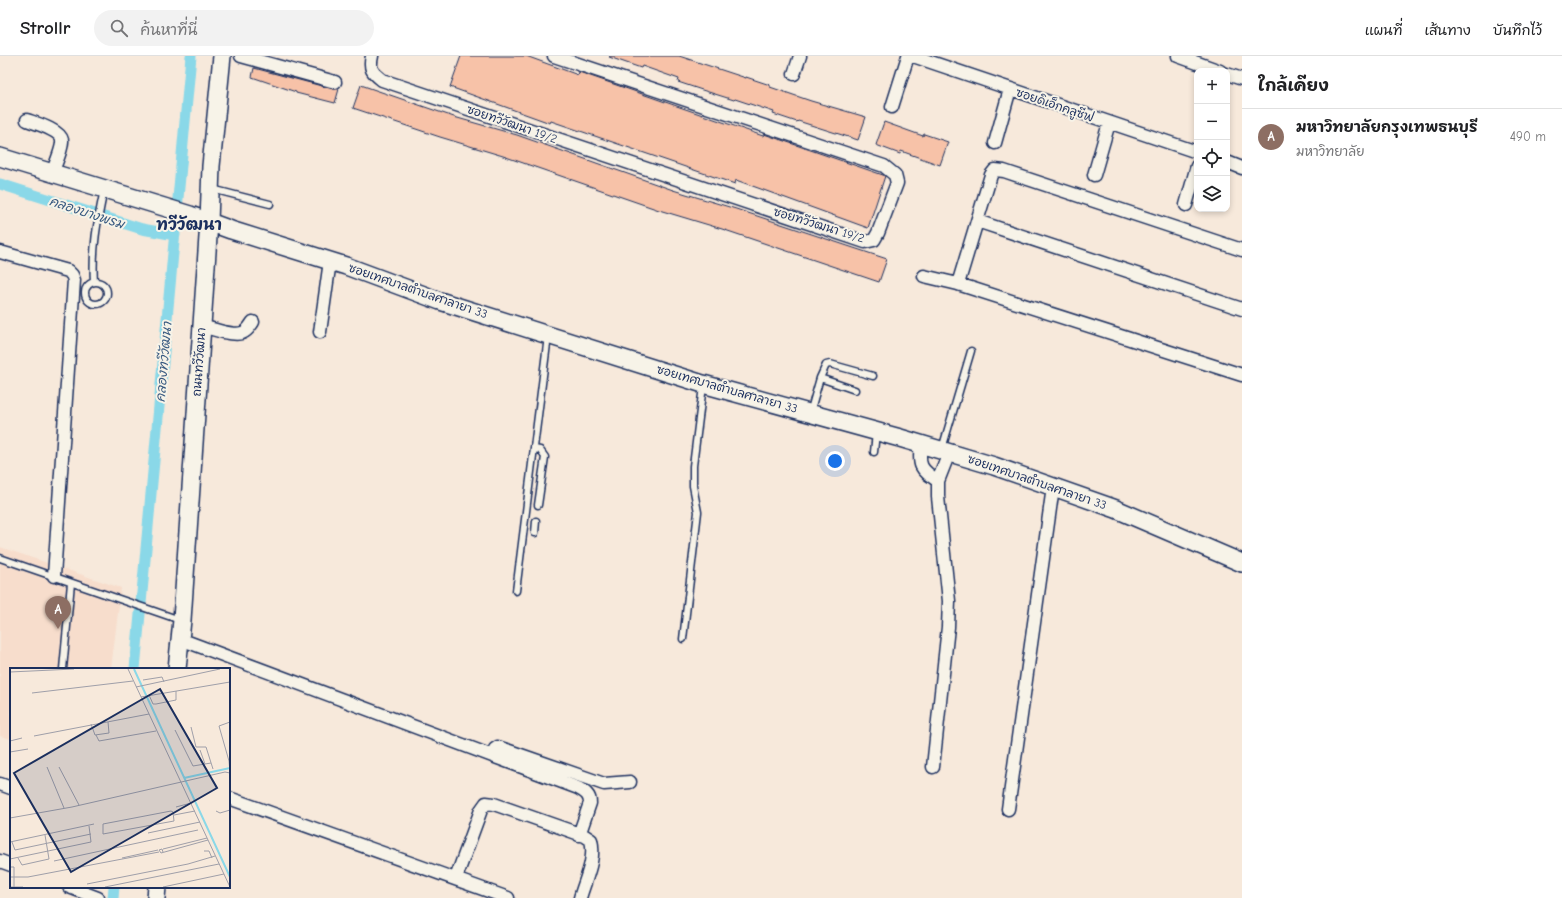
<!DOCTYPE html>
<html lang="th">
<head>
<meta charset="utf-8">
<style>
	:root { --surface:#fff; --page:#f2f2f2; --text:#202124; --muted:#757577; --line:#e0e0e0; --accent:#db2777 }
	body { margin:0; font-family:"Comic Neue","Playpen Sans Thai",sans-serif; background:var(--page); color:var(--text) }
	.controls { position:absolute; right:12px; top:12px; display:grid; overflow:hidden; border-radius:8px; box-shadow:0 2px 6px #0003 }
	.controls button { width:36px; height:36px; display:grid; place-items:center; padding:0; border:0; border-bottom:1px solid var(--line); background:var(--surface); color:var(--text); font:20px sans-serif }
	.you { position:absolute; left:835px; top:405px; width:14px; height:14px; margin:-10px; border:3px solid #fff; border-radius:50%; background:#1a73e8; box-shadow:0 0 0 6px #1a73e833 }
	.badge { display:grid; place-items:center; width:26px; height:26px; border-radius:50%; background:var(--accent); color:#fff; font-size:13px; font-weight:700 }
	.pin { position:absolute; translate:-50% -33px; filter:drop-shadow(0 1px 2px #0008) }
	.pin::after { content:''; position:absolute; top:21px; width:14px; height:12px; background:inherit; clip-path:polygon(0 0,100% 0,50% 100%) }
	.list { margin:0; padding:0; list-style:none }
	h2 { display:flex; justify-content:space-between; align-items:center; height:52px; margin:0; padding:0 16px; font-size:17px }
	h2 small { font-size:13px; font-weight:400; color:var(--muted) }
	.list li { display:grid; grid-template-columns:26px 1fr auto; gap:12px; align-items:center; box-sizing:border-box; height:56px; padding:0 16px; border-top:1px solid var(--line) }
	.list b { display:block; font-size:15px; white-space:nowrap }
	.list p { margin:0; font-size:13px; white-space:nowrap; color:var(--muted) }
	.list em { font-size:13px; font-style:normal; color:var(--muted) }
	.icon { flex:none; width:22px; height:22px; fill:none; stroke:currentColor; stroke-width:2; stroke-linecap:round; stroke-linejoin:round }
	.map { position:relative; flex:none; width:1242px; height:842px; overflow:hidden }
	header { display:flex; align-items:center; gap:24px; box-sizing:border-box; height:56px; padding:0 20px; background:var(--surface); border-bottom:1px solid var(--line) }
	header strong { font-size:19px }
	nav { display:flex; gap:22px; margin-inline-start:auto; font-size:14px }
	.search { width:280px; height:36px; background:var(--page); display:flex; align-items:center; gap:10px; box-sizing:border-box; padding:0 14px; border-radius:22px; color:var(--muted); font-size:15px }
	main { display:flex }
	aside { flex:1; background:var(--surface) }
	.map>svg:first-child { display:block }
</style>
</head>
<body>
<header>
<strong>Strollr</strong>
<div class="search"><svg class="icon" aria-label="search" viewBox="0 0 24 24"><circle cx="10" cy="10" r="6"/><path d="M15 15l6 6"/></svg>ค้นหาที่นี่</div>
<nav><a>แผนที่</a><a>เส้นทาง</a><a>บันทึกไว้</a></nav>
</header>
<main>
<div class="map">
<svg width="1242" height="842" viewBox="0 0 1242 842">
	<rect width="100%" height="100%" fill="#f7e9db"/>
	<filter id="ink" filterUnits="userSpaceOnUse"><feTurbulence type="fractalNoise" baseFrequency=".025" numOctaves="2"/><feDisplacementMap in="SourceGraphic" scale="8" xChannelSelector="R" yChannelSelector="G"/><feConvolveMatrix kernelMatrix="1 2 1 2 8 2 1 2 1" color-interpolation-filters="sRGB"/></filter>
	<g filter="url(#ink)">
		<!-- built -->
		<path fill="#f7ddcc" d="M0 491 121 532 111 613H11V683L0 680Z"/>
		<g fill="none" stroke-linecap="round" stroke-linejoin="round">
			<!-- canal -->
			<path stroke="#8ad8e8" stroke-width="11" d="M0 128 142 173 175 179
				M135 613 191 0
				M113 842 114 831"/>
		</g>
		<!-- building -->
		<path fill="#f7c2a8" stroke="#1b2f5e" d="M461 0H526L578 19 579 16 763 80 764 78 883 119 885 120 868 172 736 124 735 128 551 65 550 67 450 31Z
			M610 0H679L746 22V21L770 29V31L811 45 866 61 858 84 798 65 797 66 773 58 774 56 735 43 734 44 702 34 678 26 679 23 642 10 641 12 609 1Z
			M254 12 333 33H339L335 47 296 37V36L252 21Z
			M361 29 454 61 517 79 673 134 736 153 887 203 879 226 722 173 659 154 503 100 440 81 353 52Z
			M884 66 923 80 924 78 948 86 940 109 901 95 900 98 876 89Z"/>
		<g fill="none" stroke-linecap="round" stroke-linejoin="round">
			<defs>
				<path id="lane" d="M212 133 270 148
					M94 226C92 193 97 166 104 134
					M85 237a11 11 0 1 1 22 0a11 11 0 1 1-22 0Z
					M820 322 855 334
					M810 357 820 322 826 309 830 308 873 320
					M534 393 540 394 545 401 538 449
					M942 393 971 295
					M874 396 876 377
					M535 477 536 465
					M0 502 180 564
					M516 535 548 280
					M683 583 698 456 693 430V410L703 330
					M63 613 71 527"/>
				<path id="street" d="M241 0 335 26
					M372 0C369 13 372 16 382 24L865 186 874 184 878 177 897 127 895 119 884 110 554 0
					M913 0 1197 96
					M1178 0 1220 15
					M794 18 800 0
					M1227 18 1242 23
					M892 51 908 0
					M27 64C35 67 60 74 62 84 63 92 55 109 52 117
					M995 87 1010 33
					M1227 106 1242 112
					M1094 119 1109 67
					M1186 149 1197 110
					M977 165 1242 253
					M0 196 68 215 72 219 74 224 54 520
					M924 220 958 228 1242 319
					M958 228 991 119 995 114 1004 115 1242 194
					M202 270C212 273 233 280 242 277 248 275 250 270 253 266
					M320 276 330 205
					M921 388C918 410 920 413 938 425
					M180 583 578 732C585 736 590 739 590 747L579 779
					M492 699 495 693 498 691 604 728 630 726
					M933 711 948 571 949 545 938 441V425L949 397
					M0 728 11 732
					M229 742 508 842
					M1008 753 1053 431
					M0 805 11 809
					M456 822 481 754 486 747 494 748 585 780 591 784C596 803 585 824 580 842
					M69 831 98 842"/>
				<path id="secondary" d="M0 101 190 159 231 174 346 210 440 245 703 328 900 382 994 410 1116 453 1242 507
					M177 613 182 564 209 166 211 110 222 0
					M156 842 157 831"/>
			</defs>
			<!-- lane casing -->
			<use href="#lane" stroke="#1b2f5e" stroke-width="9"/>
			<!-- street casing -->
			<use href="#street" stroke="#1b2f5e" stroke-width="15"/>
			<!-- secondary casing -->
			<use href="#secondary" stroke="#1b2f5e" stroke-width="20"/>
			<!-- lane -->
			<use href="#lane" stroke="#f7f3e8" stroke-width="6"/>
			<!-- street -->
			<use href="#street" stroke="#f7f3e8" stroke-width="12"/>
			<!-- secondary -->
			<use href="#secondary" stroke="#f7f3e8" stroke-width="17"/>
		</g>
	</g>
	<g text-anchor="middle" stroke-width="4" stroke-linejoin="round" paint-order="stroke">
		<!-- street labels -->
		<g font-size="12" fill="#1b2f5e" stroke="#f7f3e8">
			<text transform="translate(1055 49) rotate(19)" y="4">ซอยดิเอ็กคลูซีฟ</text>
			<text transform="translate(512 68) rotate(19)" y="4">ซอยทวีวัฒนา 19/2</text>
			<text transform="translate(819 169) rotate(17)" y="4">ซอยทวีวัฒนา 19/2</text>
			<text transform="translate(418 235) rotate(19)" y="4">ซอยเทศบาลตำบลศาลายา 33</text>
			<text transform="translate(199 306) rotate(-86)" y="4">ถนนทวีวัฒนา</text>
			<text transform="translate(727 333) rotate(16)" y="4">ซอยเทศบาลตำบลศาลายา 33</text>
			<text transform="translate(1037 426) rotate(19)" y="4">ซอยเทศบาลตำบลศาลายา 33</text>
		</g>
		<!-- water labels -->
		<g font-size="13" font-style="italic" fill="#375980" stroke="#f7f3e8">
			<text transform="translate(87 156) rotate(18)" y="5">คลองบางพรม</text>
			<text transform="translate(163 306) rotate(-85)" y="5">คลองทวีวัฒนา</text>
		</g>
		<!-- district labels -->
		<g font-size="16" font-weight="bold" fill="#1b2f5e" stroke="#f7f3e8">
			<text x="189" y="174">ทวีวัฒนา</text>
		</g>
	</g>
	<!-- overview -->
	<g transform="translate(10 612)">
		<rect width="220" height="220" fill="#f7e9db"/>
		<path fill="none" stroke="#8ad8e8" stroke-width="2" d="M124 1 220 209M174 110 220 100"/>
		<path fill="none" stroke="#9f9fa9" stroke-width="1" d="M118 1 220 219M0 4 64 1M133 12 152 9 154 14M126 19 210 1M22 25 123 13M139 27 143 36H146L166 32V23M131 29 220 14M81 56 85 67 99 65 98 54M181 59 186 79H196L203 101M165 62 183 98 201 95M86 67 89 73 146 63M24 68 139 46M0 73 12 70M190 82 195 96M0 84 18 81M37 99 54 140M49 99 69 137M220 105 219 93 209 58 220 54M166 139 181 135M161 143 163 144 164 153 93 166V156ZM206 143 210 145 220 142M164 147 185 143M0 150 62 139 215 104 220 105M138 165 190 154M0 174 84 156M2 174 5 182 81 166M153 181 197 170M194 183H199L202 190M153 184 152 181 149 182 151 185 198 172M8 190 12 197 39 191 35 167M112 190 148 182M0 191 81 174 79 158M44 193 188 162M0 199H4V219M0 209H18L149 184M77 216 178 196 205 188M0 219H13M95 219 209 196M153 219 214 206"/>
		<path fill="#1b2f5e" fill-opacity="0.15" stroke="#1b2f5e" stroke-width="2" d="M150 21 207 120 61 204 4 105Z"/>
		<rect width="220" height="220" fill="none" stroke="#1b2f5e" stroke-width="2"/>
	</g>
</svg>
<div class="controls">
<button>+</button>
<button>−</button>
<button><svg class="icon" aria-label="locate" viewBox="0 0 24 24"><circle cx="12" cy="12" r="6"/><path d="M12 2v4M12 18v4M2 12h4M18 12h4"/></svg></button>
<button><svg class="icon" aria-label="layers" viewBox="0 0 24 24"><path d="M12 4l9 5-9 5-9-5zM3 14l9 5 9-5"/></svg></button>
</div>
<div class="you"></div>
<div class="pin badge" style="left:58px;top:573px;background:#8d6e63">A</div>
</div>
<aside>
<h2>ใกล้เคียง<small></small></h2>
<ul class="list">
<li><span class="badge" style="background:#8d6e63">A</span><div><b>มหาวิทยาลัยกรุงเทพธนบุรี</b><p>มหาวิทยาลัย</p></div><em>490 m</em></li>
</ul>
</aside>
</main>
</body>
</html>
